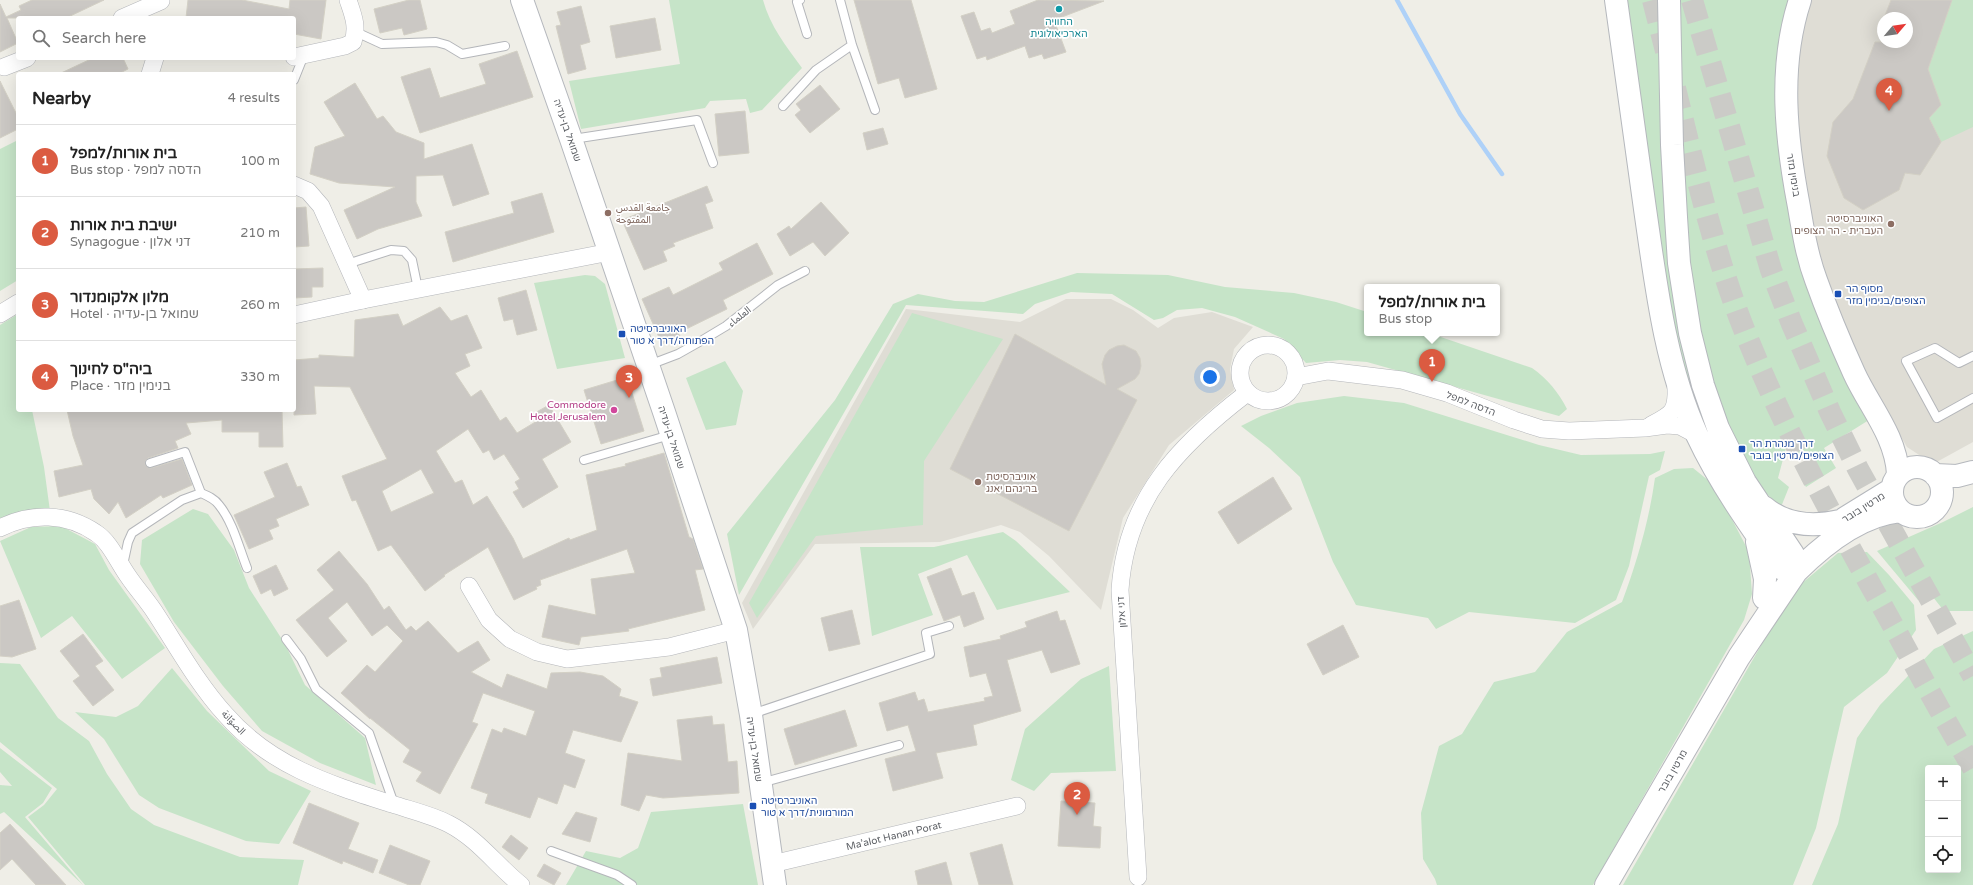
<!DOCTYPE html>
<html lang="en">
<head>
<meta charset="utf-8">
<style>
	:root { --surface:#fff; --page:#f6f6f6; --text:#222; --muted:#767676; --line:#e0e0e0; --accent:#db5b41 }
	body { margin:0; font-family:"Varela Round","Noto Sans Arabic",Heebo,sans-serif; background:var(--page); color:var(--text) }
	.controls { position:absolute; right:12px; bottom:12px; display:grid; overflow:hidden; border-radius:4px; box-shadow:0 4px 16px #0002 }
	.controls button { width:36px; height:36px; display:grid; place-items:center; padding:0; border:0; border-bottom:1px solid var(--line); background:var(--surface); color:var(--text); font:20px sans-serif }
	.compass { position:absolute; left:1877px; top:12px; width:36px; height:36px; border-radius:50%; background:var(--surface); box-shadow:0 4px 16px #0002; rotate:61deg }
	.you { position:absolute; left:1210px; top:377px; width:14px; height:14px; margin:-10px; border:3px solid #fff; border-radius:50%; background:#1a73e8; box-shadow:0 0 0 6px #1a73e833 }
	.badge { display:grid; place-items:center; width:26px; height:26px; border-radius:50%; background:var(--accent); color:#fff; font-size:13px; font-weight:700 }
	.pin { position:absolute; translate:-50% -33px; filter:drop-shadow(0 1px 2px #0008) }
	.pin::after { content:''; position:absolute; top:21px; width:14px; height:12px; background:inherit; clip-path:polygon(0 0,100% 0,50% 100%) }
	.popup { position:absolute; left:1364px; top:284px; width:136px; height:52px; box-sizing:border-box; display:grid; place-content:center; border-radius:4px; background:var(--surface); filter:drop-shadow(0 1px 3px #0005); font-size:13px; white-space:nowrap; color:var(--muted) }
	.popup b { font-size:15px; color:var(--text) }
	.popup::after { content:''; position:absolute; left:50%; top:100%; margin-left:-8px; border:8px solid transparent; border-top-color:var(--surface) }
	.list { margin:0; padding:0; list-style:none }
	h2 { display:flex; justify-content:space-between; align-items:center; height:52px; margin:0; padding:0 16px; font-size:17px }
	h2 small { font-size:13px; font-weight:400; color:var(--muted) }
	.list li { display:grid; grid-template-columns:26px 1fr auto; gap:12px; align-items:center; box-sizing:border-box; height:72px; padding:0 16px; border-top:1px solid var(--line) }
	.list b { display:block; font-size:15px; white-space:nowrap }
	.list p { margin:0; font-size:13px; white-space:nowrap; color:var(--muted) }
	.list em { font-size:13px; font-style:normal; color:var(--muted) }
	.icon { flex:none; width:22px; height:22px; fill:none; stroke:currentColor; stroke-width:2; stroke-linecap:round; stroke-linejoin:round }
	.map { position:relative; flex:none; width:1973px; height:885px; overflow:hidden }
	.search { position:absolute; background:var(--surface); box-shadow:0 4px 16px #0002; left:16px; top:16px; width:280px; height:44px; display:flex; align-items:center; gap:10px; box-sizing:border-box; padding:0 14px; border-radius:4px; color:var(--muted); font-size:15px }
	.panel { position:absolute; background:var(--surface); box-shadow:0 4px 16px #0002; left:16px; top:72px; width:280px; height:340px; border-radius:4px }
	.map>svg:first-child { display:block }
</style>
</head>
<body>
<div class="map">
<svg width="1973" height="885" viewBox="0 0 1973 885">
	<rect width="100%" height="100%" fill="#efeee7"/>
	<!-- education -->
	<path fill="#dfddd5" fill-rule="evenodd" d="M1805 0H1973V442L1933 464 1907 447 1855 359 1819 276 1789 103ZM1883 18H1907V42H1883Z
		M1066 299H1111L1133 310 1158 328 1174 318 1212 312 1253 327 1234 349 1230 369 1234 390 1169 445 1123 518 1101 610 1049 556 1020 532 1001 525 940 542 815 544 753 629 742 603 906 309 1020 322Z"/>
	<!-- green -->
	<path fill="#c6e4c8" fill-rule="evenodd" d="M669 0H763C770 26 786 46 802 68L762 110 750 113 746 99 710 101 705 108 581 129 569 81 680 64Z
		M1624 0H1662L1663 95 1708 420 1698 422 1671 332Z
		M1677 0H1793L1781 135 1869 420 1824 448 1836 468 1806 487 1801 479 1807 461 1786 448 1778 478 1789 487 1781 507 1757 485 1740 453 1720 405 1702 343 1681 207Z
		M1952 0H1973V127L1941 142 1929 118 1941 105 1928 69Z
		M18 140V280L0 291V149Z
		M1077 273 1168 275 1225 287 1294 293 1336 302 1367 312V333H1429L1532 368C1547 378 1559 393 1567 409L1559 416 1367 362 1340 360 1306 363 1284 339 1235 317 1202 308 1177 310 1163 318 1154 320 1112 294 1071 292 1035 304 1023 314 906 305 739 595 727 534 835 400 893 304 918 294 955 301 984 302Z
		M585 275 595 276 605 284 625 358 557 369 534 283Z
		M912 313 1003 339 924 461 923 525 816 536 757 618 749 603Z
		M18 314V410H32L44 467 50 511 0 518V325Z
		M725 361 743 391 736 425 706 430 686 378Z
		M1344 396 1404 403 1539 445 1581 455 1650 454 1665 451 1660 470 1649 476 1629 566 1616 600 1575 623 1469 612 1436 629 1428 618 1356 605 1333 562 1300 477 1269 448 1241 426 1261 416 1297 403Z
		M1693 468 1714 485 1749 552 1752 594 1744 620 1593 885H1437L1435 879 1423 859 1421 813 1439 746 1462 734 1494 682 1535 672 1567 632 1622 602C1637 562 1649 521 1655 478L1674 469Z
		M1973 507V611H1944L1929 592 1918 600 1877 551 1943 522Z
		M193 509 208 514 234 550 249 588 285 644 305 685 365 738 376 785 320 763 262 731 223 686 174 622 140 564 142 540Z
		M61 526 95 544 109 570 165 648 122 679 72 616 41 638 0 541 31 527Z
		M1003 532 1016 541 1070 592 997 610 967 555 918 574 933 615 872 636 860 547H934Z
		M1867 552 1889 575 1914 605 1916 630 1887 673 1844 707 1816 828 1793 885H1623L1778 616 1801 584 1838 553Z
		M1973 631V885H1812L1838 824 1857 738 1880 705 1934 649ZM1928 768H1958V870H1928Z
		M0 663 20 664 58 718 89 741 107 774 131 809 154 825 240 857 304 860 298 885H85L28 817 44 805 57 789 0 742Z
		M1109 666 1116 771 1051 773 1034 791 1011 780 1025 729 1081 679Z
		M172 668 207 711 269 771 311 791 279 844 246 841 159 808 139 795 104 739 75 712 116 717 138 706Z
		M0 748 52 788 43 803 25 817 83 885 4 812 0 814V785L12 786 0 772Z
		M743 804 758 885H566L586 851 620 858 638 848 651 812Z"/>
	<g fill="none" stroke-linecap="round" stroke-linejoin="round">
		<!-- stream -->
		<path stroke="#aed1f8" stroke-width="4.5" d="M1397 0 1460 114 1502 174"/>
	</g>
	<!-- building -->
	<path fill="#cbc8c4" stroke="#d3d0c5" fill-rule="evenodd" d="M32 0H104L66 18H7L18 43 0 52V4L6 17 21 10 19 6Z
		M188 0H242L289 9 290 0H326L321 39 294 34V18H186Z
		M409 0H420L427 29 404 35 402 28 380 33 374 9Z
		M854 0H911L937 89 905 98 899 78 878 84Z
		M1038 0 1104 1 1054 20 1066 52 1044 59 1042 54 1029 58 1025 46 987 60 986 56 977 59 961 16 974 12 981 31 990 28 992 33 1015 24 1010 11Z
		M1891 0H1952L1928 69 1941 105 1929 118 1941 142 1920 175 1905 173 1899 190 1863 210 1844 198 1827 156 1833 122 1853 99 1875 42H1907V18H1884Z
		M581 6 590 42 580 45 586 69 568 74 556 26 561 25 557 12Z
		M655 18 661 50 616 58 610 26Z
		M517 51 533 97 420 133 401 77 430 68 440 98 486 84 479 64Z
		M93 58H123L128 69 118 74H59Z
		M0 81 18 117V129L0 138Z
		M355 83 377 119 383 116 396 132 424 143V159L472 144 489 194 453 206 443 175 416 176V202L422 216 378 229 357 239 344 210 395 187 339 183 310 174 315 147 345 136 324 102Z
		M820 85 840 109 810 133 795 115 801 110 796 104Z
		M745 111 749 153 719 156 715 114Z
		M883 128 888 144 867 150 863 133Z
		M707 186 713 201 705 204 713 228 673 243 675 246 663 251 667 261 644 270 622 220Z
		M542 193 554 232 453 262 445 232 514 213 511 202Z
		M821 202 849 233 825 256 813 242 790 256 777 234 789 226 791 229Z
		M306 207 309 246 294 247V208Z
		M757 243 773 274 723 300 727 309 678 333 680 336 662 344 642 299 669 287 673 295 723 270 719 263Z
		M323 268V287H312V297L294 298V269Z
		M526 290 537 330 517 335 513 319 504 321 498 298Z
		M440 307 451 321 467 315 482 348 465 354 470 366 455 373 471 397 481 390 500 421 506 417 517 433 537 421 533 414 549 405 571 442 542 459 558 487 523 508 513 492 519 489 515 482 520 479 504 454 494 460 489 450 483 453 468 429 436 451 455 483 462 480 473 505 487 496 513 538 523 559 569 538 570 540 597 530 586 475 626 466 625 464 664 453 689 537 693 539 703 569 695 570 705 610 628 629 629 631 581 637 579 645 542 637 549 605 596 615 591 579 635 573 627 549 540 580 541 585 536 587 537 589 514 600 488 547 444 575 445 576 425 591 391 545 378 551 356 500 352 501 342 476 387 459 350 387 314 386 316 414 294 415V360L319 358V355L354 357 355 320 398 314 403 326ZM421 469 434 493 391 512 382 491Z
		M1015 334 1106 385 1102 364 1105 355 1109 350 1117 346 1124 345 1136 351 1140 358 1141 366 1139 374 1135 379 1117 389 1137 400 1069 531 950 469Z
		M627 377 644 431 601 444 584 390Z
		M67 410H282L283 447H259V432H222V420L186 423 191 434 175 441 178 448 148 458 146 460 145 464 147 467 151 468 182 459 192 485 163 498 161 495 126 518 118 502 109 514 94 499 91 489 59 497 54 471 83 465 73 436Z
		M287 463 297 487 301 486 309 505 276 519 279 526 269 530 273 539 249 549 234 515 275 497 264 472Z
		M1273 477 1292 509 1238 544 1218 512Z
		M339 551 367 584 384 610 389 606 406 630 411 626 416 631 428 621 458 653 478 641 490 660 471 672 502 688 507 674 547 689 551 673 580 672 603 676 621 689 619 696 638 702 621 742 573 730 565 753 585 760 575 788 564 784 557 804 538 797 530 818 485 803 488 794 471 788 492 729 502 733 504 728 526 736 535 711 483 693 472 722 478 724 440 794 416 781 422 772 403 762 410 750 370 718V719L341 693 367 665 375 672 403 641 387 625 372 636 347 602 328 618 347 641 327 657 296 620 334 590 317 570Z
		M276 565 288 589 274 596 271 589 261 594 253 576Z
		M951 568 962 596 974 592 984 619 964 627 960 615 944 621 927 577Z
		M19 600 36 649 12 657 0 656V606Z
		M852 610 860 644 829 651 821 618Z
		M1057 611 1060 621 1065 620 1080 664 1051 673 1042 650 1007 660 1021 711 973 725 977 745 936 753 943 778 893 791 885 759 916 751 908 725 887 731 879 703 915 692 918 701 924 699 928 712 985 701 984 698 993 696 986 673 970 677 964 647 1001 639 1000 636 1027 627 1025 622Z
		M1343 625 1359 657 1323 675 1307 644Z
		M83 634 103 661 95 666 114 690 93 706 73 681 80 676 60 651Z
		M717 657 722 683 653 696 650 679 662 677 660 668Z
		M845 710 857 746 795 765 784 729Z
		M712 716 713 725 724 724 728 762 737 761 739 793 663 798 646 795 639 811 621 805 628 753 682 761 677 720Z
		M1061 801 1095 803 1093 826 1101 827 1100 848 1058 846Z
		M309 803 359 823 348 849 378 860 373 873 343 861 342 864 293 843Z
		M576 812 597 818 590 842 562 834Z
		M10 824 66 885H36L12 859 0 870V833Z
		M511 835 528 848 519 860 502 847Z
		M1002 844 1013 885H979L970 853Z
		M390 845 430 861 420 885H409L379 873Z
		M946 862 952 885H918L915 871Z
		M544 864 561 873 554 885 537 876Z"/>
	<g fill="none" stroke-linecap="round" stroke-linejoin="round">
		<!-- secondary-tunnel -->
		<path stroke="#cbcbc7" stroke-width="22" stroke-dasharray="22 11" stroke-linecap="butt" d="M1653 0 1666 51
			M1692 0 1771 270 1792 324 1830 412 1858 469 1973 676
			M1675 88C1694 166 1712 244 1740 319 1776 413 1824 501 1872 588 1906 648 1938 709 1973 768"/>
		<defs>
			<path id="lane" d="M800 0 797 2 807 34
				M840 0 852 45 875 110
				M356 32 382 44 436 42 447 45 462 54 505 46
				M294 80 304 55
				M783 106 816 70 852 45
				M573 139 697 120 713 163
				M347 264 391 250 404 251 412 260 418 289
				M1973 356 1959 363 1935 348 1906 361 1937 418 1973 398
				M649 365 678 354 701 341 726 326 778 285 805 271
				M584 460 670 435
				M150 463 185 452 201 493
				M123 565 128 542 132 533 182 500 201 493C208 496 215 499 219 505 233 522 239 548 247 568
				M286 639 301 659 316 689 369 733 394 804
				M752 714 930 654 926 633 949 626
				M761 783 899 745
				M551 851 617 875 632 885"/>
			<g id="street">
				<path d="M122 18 161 1"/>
				<path d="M294 57 345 46 353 42C358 26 353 15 348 0"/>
				<path d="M4 67 27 58"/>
				<path d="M150 74 155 58"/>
				<path d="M294 185 308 191 321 206 363 300"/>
				<path d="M0 314 18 303"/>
				<path d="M294 315 363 300 610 252"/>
				<circle cx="1268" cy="373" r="28"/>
				<path d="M1296 377 1328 371 1402 380 1447 393 1514 420 1542 429 1569 431 1645 428 1667 425 1680 426 1697 435"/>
				<path d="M1651 425C1672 414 1677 412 1676 387"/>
				<path d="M0 528C31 512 67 513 96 533 110 542 118 562 128 576 136 588 146 599 154 611 177 646 197 683 225 714 270 766 329 784 392 804 410 810 432 815 449 824 478 839 496 865 521 885"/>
				<path d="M469 586 489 620 510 639 537 652 567 659 669 647 736 630"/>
				<path id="s1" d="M772 864 1017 806"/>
				<path d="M1138 877 1120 590C1126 499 1179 445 1247 393"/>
			</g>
			<path id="secondary" d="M522 0 571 139 664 412 736 630 751 715 775 885
				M1616 0C1626 70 1635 140 1645 209 1656 285 1665 365 1697 435 1719 482 1750 526 1780 568L1796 572
				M1669 0 1672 145 1676 217 1679 263 1690 333 1703 385 1718 428 1745 482 1793 554 1796 572
				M1800 0C1778 67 1786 139 1799 207 1803 231 1807 256 1816 280 1827 311 1840 342 1854 373 1869 406 1896 436 1898 474
				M1892 492a25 25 0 1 1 50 0a25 25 0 1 1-50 0Z
				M1935 475 1957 476 1973 472
				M1764 507C1786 526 1813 527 1840 521
				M1845 518 1892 489
				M1757 542 1765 579 1764 598
				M1606 885 1739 657 1796 572C1823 545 1861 515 1900 511"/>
		</defs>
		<!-- lane casing -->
		<use href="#lane" stroke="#b4b6ba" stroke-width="10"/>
		<!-- street casing -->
		<use href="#street" stroke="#b4b6ba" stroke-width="18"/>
		<!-- secondary casing -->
		<use href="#secondary" stroke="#b5b8bd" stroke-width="24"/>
		<!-- lane -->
		<use href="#lane" stroke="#fff" stroke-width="8"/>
		<!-- street -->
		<use href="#street" stroke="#fff" stroke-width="17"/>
		<!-- secondary -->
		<use href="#secondary" stroke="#fff" stroke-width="22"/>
	</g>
	<!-- markers -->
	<circle fill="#0f9aa8" stroke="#fff" stroke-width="1.5" cx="1059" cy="9" r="4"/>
	<g fill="#8d6e63" stroke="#fff" stroke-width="1.5">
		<circle cx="608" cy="213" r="4"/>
		<circle cx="1891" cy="224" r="4"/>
		<circle cx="978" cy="482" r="4"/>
	</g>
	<g fill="#1a4fb4" stroke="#fff" stroke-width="1.5">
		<rect x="1834" y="290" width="8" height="8" rx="2"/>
		<rect x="618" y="330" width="8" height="8" rx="2"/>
		<rect x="1738" y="445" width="8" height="8" rx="2"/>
		<rect x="749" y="802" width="8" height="8" rx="2"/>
	</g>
	<circle fill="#d1479c" stroke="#fff" stroke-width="1.5" cx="614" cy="410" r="4"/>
	<g text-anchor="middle" stroke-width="3.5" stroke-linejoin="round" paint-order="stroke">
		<!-- culture labels -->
		<g font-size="10" fill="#0d838f" stroke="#fff">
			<text x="1059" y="25">החוויה<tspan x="1059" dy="12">הארכיאולוגית</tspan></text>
		</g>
		<!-- street labels -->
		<g font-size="10" fill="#5e6166" stroke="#fff">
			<text transform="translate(568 130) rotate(71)" y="4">שמואל בן-עדיה</text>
			<text transform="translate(1794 175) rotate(81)" y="4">בנימין מזר</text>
			<text transform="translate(739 316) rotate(-38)" y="4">العلماء</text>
			<text transform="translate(1471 403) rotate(21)" y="4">הדסה למפל</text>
			<text transform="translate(672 437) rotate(72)" y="4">שמואל בן-עדיה</text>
			<text transform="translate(1863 507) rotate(-32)" y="4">מרטין בובר</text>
			<text transform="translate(1121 612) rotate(-94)" y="4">דני אלון</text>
			<text transform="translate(234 722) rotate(46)" y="4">الصوّانة</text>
			<text transform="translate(755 749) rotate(82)" y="4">שמואל בן-עדיה</text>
			<text transform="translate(1672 771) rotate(-60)" y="4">מרטין בובר</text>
			<text dy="4" stroke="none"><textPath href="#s1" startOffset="125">Ma’alot Hanan Porat</textPath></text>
		</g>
		<!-- education labels -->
		<g font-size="10" fill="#785e54" stroke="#fff" text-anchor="start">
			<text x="616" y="211">جامعة القدس<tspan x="616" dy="12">المفتوحة</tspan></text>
			<text x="1883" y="222" text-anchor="end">האוניברסיטה<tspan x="1883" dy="12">העברית - הר הצופים</tspan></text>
			<text x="986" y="480">אוניברסיטת<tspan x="986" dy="12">בריגהם יאנג</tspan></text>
		</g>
		<!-- transit labels -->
		<g font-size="10" fill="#164399" stroke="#fff" text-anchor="start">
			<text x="1846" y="292">מסוף הר<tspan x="1846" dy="12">הצופים/בנימין מזר</tspan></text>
			<text x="630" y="332">האוניברסיטה<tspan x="630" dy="12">הפתוחה/דרך א טור</tspan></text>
			<text x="1750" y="447">דרך מנהרת הר<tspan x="1750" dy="12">הצופים/מרטין בובר</tspan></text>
			<text x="761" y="804">האוניברסיטה<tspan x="761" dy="12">המורמונית/דרך א טור</tspan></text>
		</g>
		<!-- hotel labels -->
		<g font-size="10" fill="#b23c85" stroke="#fff" text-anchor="end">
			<text x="606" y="408">Commodore<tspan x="606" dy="12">Hotel Jerusalem</tspan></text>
		</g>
	</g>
</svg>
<div class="controls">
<button>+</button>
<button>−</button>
<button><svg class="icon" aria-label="locate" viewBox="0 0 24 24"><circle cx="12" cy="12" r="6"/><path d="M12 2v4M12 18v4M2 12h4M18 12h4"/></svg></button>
</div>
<svg class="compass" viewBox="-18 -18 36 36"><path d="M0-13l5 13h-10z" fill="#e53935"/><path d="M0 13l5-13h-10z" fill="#767676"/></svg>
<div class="you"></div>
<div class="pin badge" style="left:1432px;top:382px">1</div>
<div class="popup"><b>בית אורות/למפל</b>Bus stop</div>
<div class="pin badge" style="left:1077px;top:815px">2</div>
<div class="pin badge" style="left:629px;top:398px">3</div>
<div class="pin badge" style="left:1889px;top:111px">4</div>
<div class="search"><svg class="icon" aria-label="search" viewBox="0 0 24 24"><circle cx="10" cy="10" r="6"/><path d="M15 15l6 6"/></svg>Search here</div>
<section class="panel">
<h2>Nearby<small>4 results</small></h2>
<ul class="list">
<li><span class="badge">1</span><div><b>בית אורות/למפל</b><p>Bus stop · הדסה למפל</p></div><em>100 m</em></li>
<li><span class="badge">2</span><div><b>ישיבת בית אורות</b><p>Synagogue · דני אלון</p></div><em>210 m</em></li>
<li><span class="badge">3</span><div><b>מלון אלקומנדור</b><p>Hotel · שמואל בן-עדיה</p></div><em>260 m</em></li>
<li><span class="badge">4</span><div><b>ביה&quot;ס לחינוך</b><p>Place · בנימין מזר</p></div><em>330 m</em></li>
</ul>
</section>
</div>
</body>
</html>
